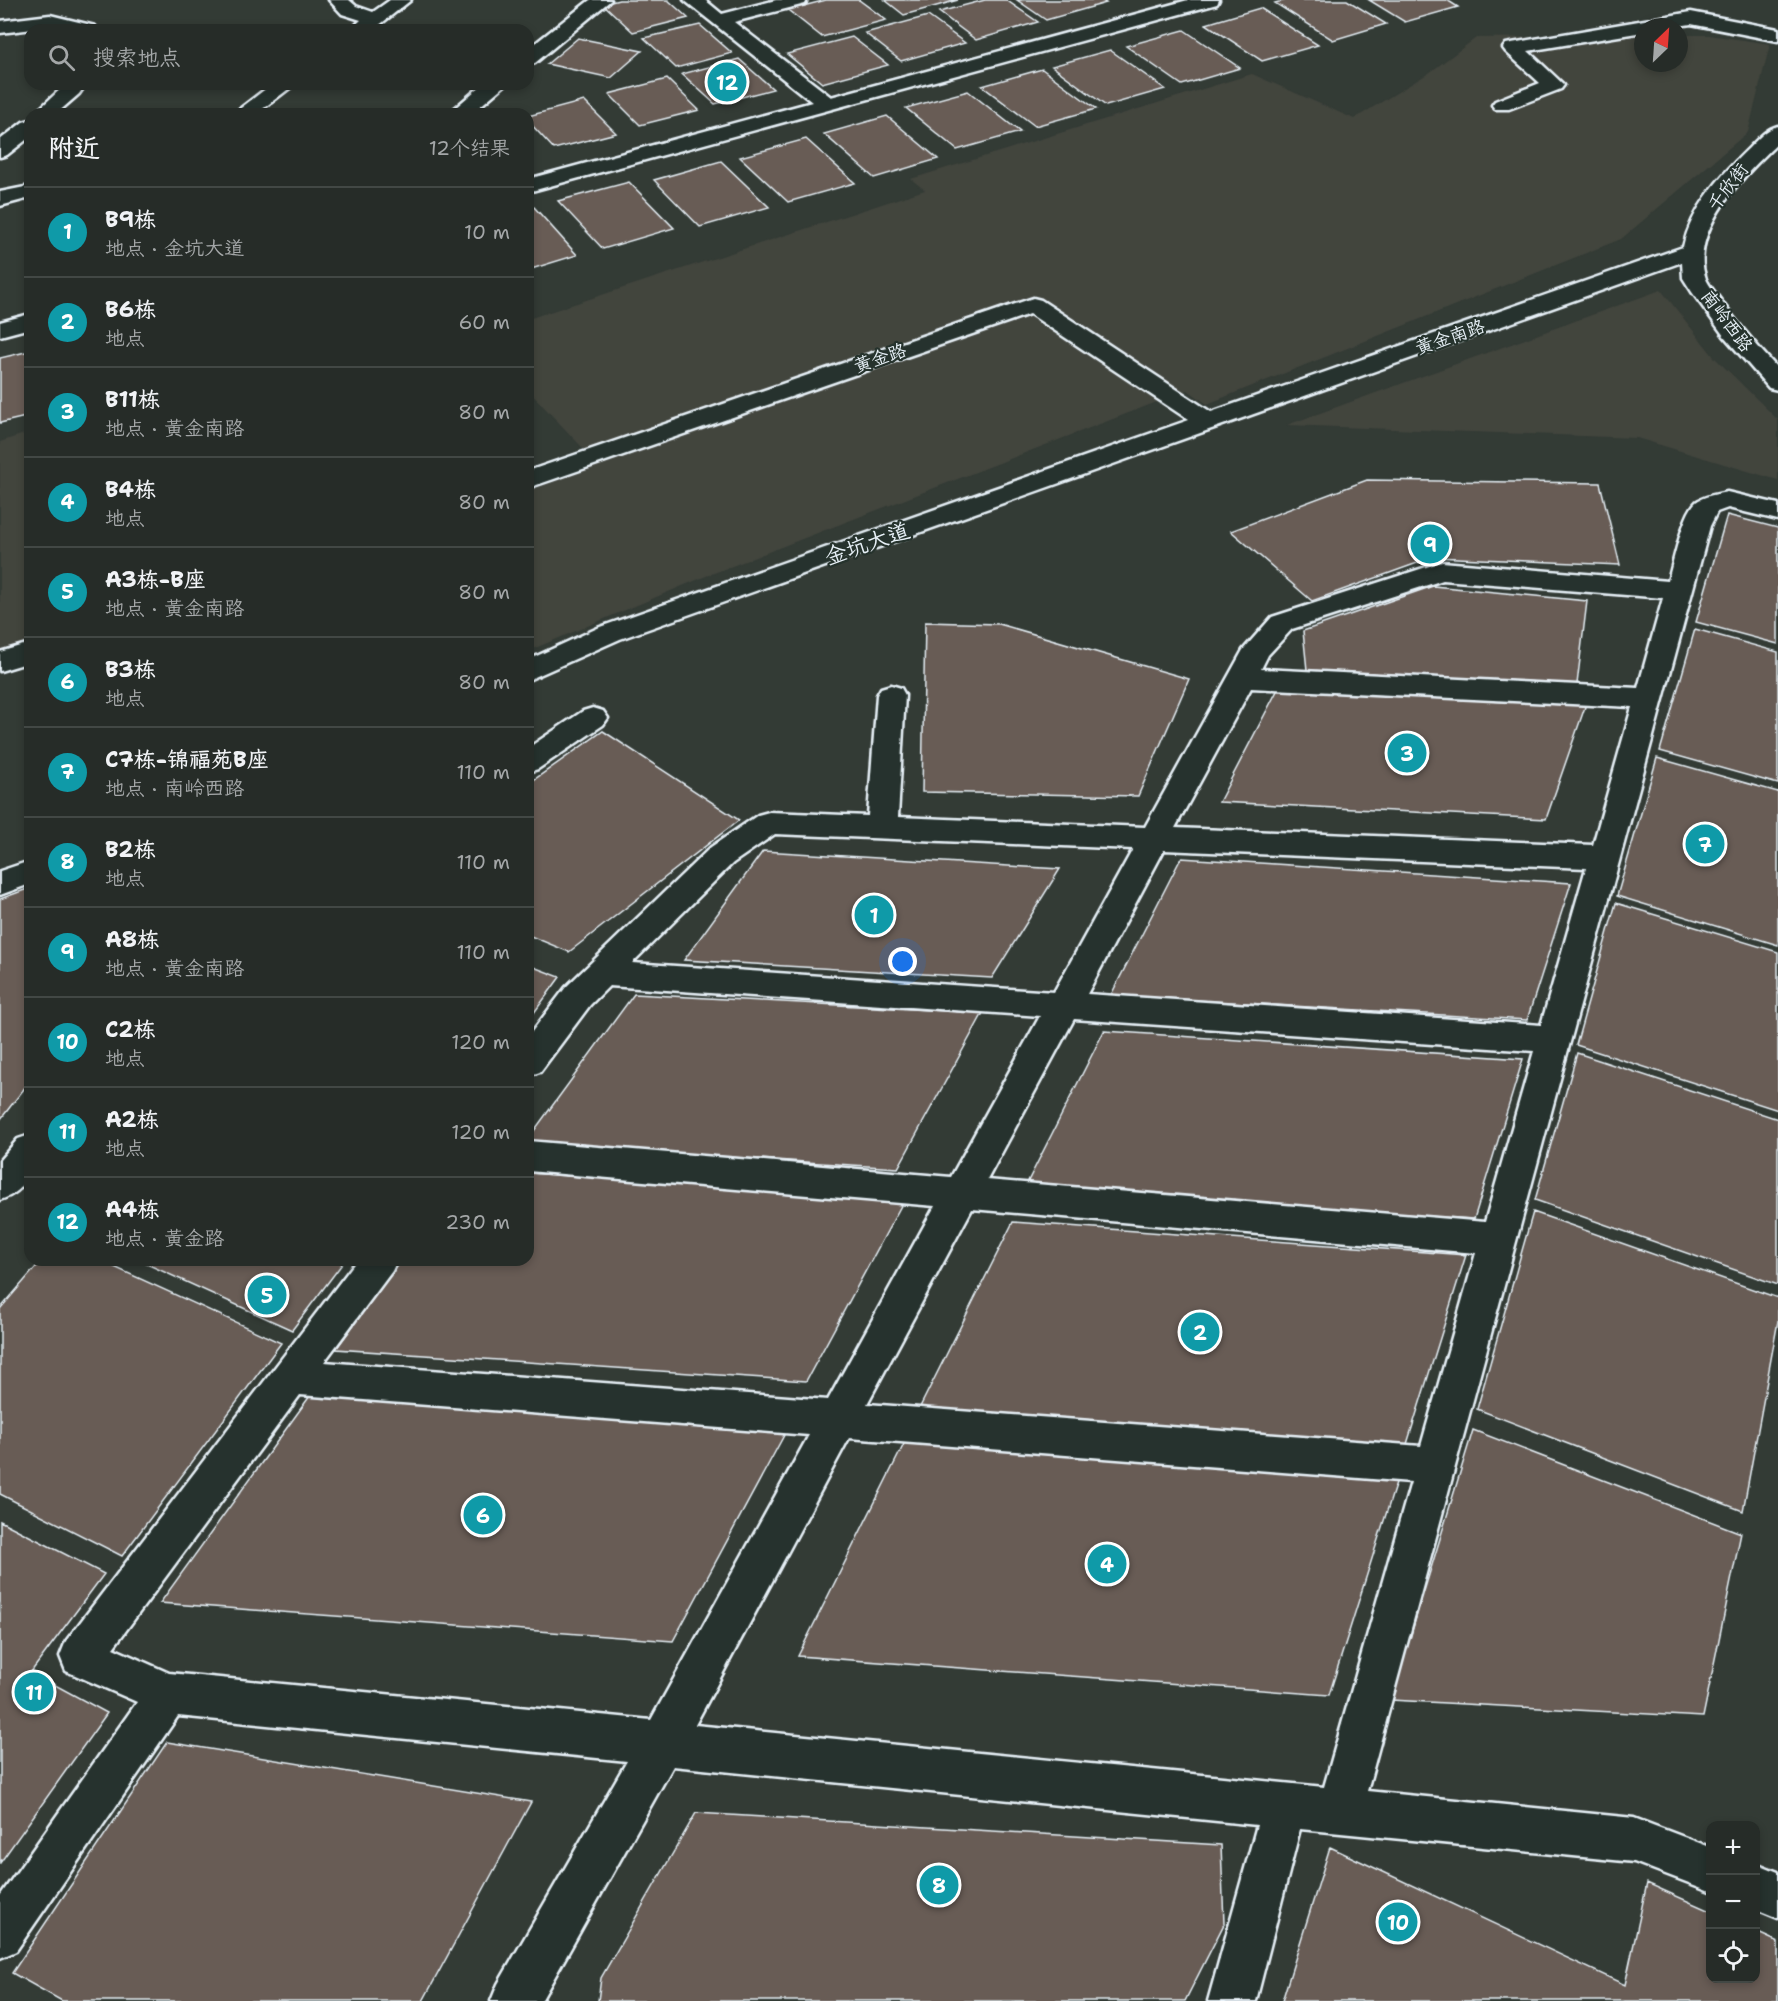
<!DOCTYPE html>
<html lang="zh">
<head>
<meta charset="utf-8">
<style>
	:root { --surface:#262c28; --page:#323834; --text:#f1f3f6; --muted:#a4a7a8; --line:#424845; --accent:#ea580c }
	body { margin:0; font-family:"Shantell Sans","LXGW WenKai TC",sans-serif; background:var(--page); color:var(--text) }
	.controls { position:absolute; right:18px; bottom:18px; display:grid; overflow:hidden; border-radius:12px; box-shadow:0 3px 9px #0003 }
	.controls button { width:54px; height:54px; display:grid; place-items:center; padding:0; border:0; border-bottom:2px solid var(--line); background:var(--surface); color:var(--text); font:30px sans-serif }
	.compass { position:absolute; left:1634px; top:18px; width:54px; height:54px; border-radius:50%; background:var(--surface); box-shadow:0 3px 9px #0003; rotate:25deg }
	.you { position:absolute; left:903px; top:962px; width:21px; height:21px; margin:-15px; border:4px solid #fff; border-radius:50%; background:#1a73e8; box-shadow:0 0 0 9px #1a73e833 }
	.badge { display:grid; place-items:center; width:39px; height:39px; border-radius:50%; background:var(--accent); color:#fff; font-size:20px; font-weight:700 }
	.pin { position:absolute; translate:-50% -50%; border:3px solid #fff; box-shadow:0 2px 6px #0006 }
	.list { margin:0; padding:0; list-style:none }
	h2 { display:flex; justify-content:space-between; align-items:center; height:78px; margin:0; padding:0 24px; font-size:26px }
	h2 small { font-size:20px; font-weight:400; color:var(--muted) }
	.list li { display:grid; grid-template-columns:39px 1fr auto; gap:18px; align-items:center; box-sizing:border-box; height:90px; padding:0 24px; border-top:2px solid var(--line) }
	.list b { display:block; font-size:22px; white-space:nowrap }
	.list p { margin:0; font-size:20px; white-space:nowrap; color:var(--muted) }
	.list em { font-size:20px; font-style:normal; color:var(--muted) }
	.icon { flex:none; width:33px; height:33px; fill:none; stroke:currentColor; stroke-width:2; stroke-linecap:round; stroke-linejoin:round }
	.map { position:relative; flex:none; width:1778px; height:2001px; overflow:hidden }
	.search { position:absolute; background:var(--surface); box-shadow:0 3px 9px #0003; left:24px; top:24px; width:510px; height:66px; display:flex; align-items:center; gap:15px; box-sizing:border-box; padding:0 21px; border-radius:18px; color:var(--muted); font-size:22px }
	.panel { position:absolute; background:var(--surface); box-shadow:0 3px 9px #0003; left:24px; top:108px; width:510px; height:1158px; border-radius:18px }
	.map>svg:first-child { display:block }
</style>
</head>
<body>
<div class="map">
<svg width="1778" height="2001" viewBox="0 0 1778 2001">
	<rect width="100%" height="100%" fill="#333b35"/>
	<filter id="ink" filterUnits="userSpaceOnUse"><feTurbulence type="fractalNoise" baseFrequency=".0167" numOctaves="2"/><feDisplacementMap in="SourceGraphic" scale="12" xChannelSelector="R" yChannelSelector="G"/><feConvolveMatrix kernelMatrix="1 2 1 2 8 2 1 2 1" color-interpolation-filters="sRGB"/></filter>
	<g filter="url(#ink)">
		<!-- built -->
		<path fill="#43453e" d="M1679 35H1709L1770 44 1748 132 1621 239 1207 404 1188 390 706 576 528 651V491L599 465 528 390V319L925 190 911 179 1252 74 1354 119 1429 73 1476 38 1643 36V63H1679Z
			M1661 290 1714 357 1778 420V480L1637 438 1287 425Z
			M30 432V661L0 671V442Z"/>
		<!-- building -->
		<path fill="#675c54" stroke="#e8f1f8" stroke-width="1.5" d="M619 0H668L688 18 633 32 603 4Z
			M826 0H859L886 20 822 37 788 10Z
			M885 0H958L904 15Z
			M985 0H1006L1038 22 976 40 939 12Z
			M1017 0H1101L1106 3 1046 20Z
			M1286 0H1347L1386 24 1333 40 1275 3Z
			M1369 0H1447L1458 7 1405 22Z
			M1260 8 1318 45 1262 61 1206 24Z
			M928 16 965 43 901 61 865 33Z
			M700 25 732 53 676 68 644 38Z
			M1184 30 1240 68 1182 85 1126 46Z
			M852 37 888 65 822 83 787 54Z
			M578 38 642 51 611 78 547 64Z
			M1110 50 1165 89 1106 106 1052 66Z
			M739 59 773 89 715 104 682 74Z
			M1042 69 1096 109 1035 126 982 86Z
			M667 79 699 110 640 125 609 94Z
			M968 91 1020 132 957 150 906 108Z
			M584 101 616 133 554 149 528 121V116Z
			M887 116 938 159 874 178 824 134Z
			M806 139 855 183 788 202 740 157Z
			M721 161 769 207 700 227 654 180Z
			M629 182 674 228 603 249 558 201Z
			M534 207 577 255 528 270V209Z
			M30 351V416L0 423V358Z
			M1367 480 1600 483 1620 565 1434 557 1312 601 1231 531Z
			M1727 515 1778 528V644L1696 622Z
			M1433 586 1587 601 1577 684 1307 670 1303 631Z
			M925 622 999 624 1189 679 1138 796 922 792Z
			M1695 629 1778 652V784L1660 751Z
			M1278 689 1586 704 1546 819 1219 802Z
			M603 731 739 820 569 952 528 935V784Z
			M1657 758 1778 792V945L1617 896Z
			M763 851 1060 869 992 978 684 960Z
			M1181 858 1571 883 1527 1020 1111 995Z
			M30 888V1081L0 1120V899Z
			M1616 903 1778 952V1110L1576 1045Z
			M528 965 560 977 528 1021Z
			M634 994 983 1013 898 1168 528 1144V1139Z
			M1104 1031 1523 1059 1474 1219 1023 1191Z
			M1577 1053 1778 1119V1285L1535 1200Z
			M528 1173 904 1200 806 1381 336 1349 401 1260H528Z
			M1533 1212 1778 1298V1321L1743 1511 1477 1409Z
			M1013 1222 1466 1255 1407 1444 919 1409Z
			M42 1260H99L281 1343 122 1556 0 1494V1309Z
			M138 1260H345L292 1330Z
			M315 1389 789 1426 673 1641 160 1603Z
			M1473 1430 1741 1533 1703 1717 1391 1700Z
			M909 1434 1399 1473 1329 1695 798 1656Z
			M0 1521 104 1574 31 1672 107 1713 0 1863Z
			M167 1742 531 1802 423 2001H62L12 1973Z
			M696 1813 1221 1845 1224 1924 1185 2001H598L601 1978Z
			M1330 1847 1625 1985 1647 1883 1710 1911V1978H1756V1932L1778 1942V2001H1282Z"/>
		<g fill="none" stroke-linecap="round" stroke-linejoin="round">
			<defs>
				<path id="minor" d="M329 0H349L356 6 373 12 390 0H411L373 30H350L361 20 342 14Z
					M590 0H611L535 63 528 65V49Z
					M684 0H705L722 14 776 0H807L805 4 734 22 831 97 1188 0H1219L1217 4 528 192V179L812 102Z
					M1691 12 1778 29V41L1691 24 1672 27H1643V32L1528 51 1564 85 1561 89 1509 109H1495L1492 105 1495 101 1540 83 1506 52 1503 48 1506 44Z
					M50 15 95 26 98 30H64L50 27 0 33V21Z
					M66 84H86L79 94 56 114H34Z
					M272 84H295L256 114H233Z
					M483 84H506L471 114H448Z
					M30 120V137L7 155 0 157V140L23 122Z
					M30 186V198L0 206V192Z
					M30 314V328L0 336V322Z
					M1727 492 1778 504V520L1728 508 1717 512 1710 526 1367 1791 1634 1818 1710 1847V1891L1634 1862 1300 1829 1256 2001H1208L1257 1825 673 1766 541 2001H491L498 1984 627 1761 178 1716 16 1951 0 1958V1896L137 1702 66 1671 60 1656 66 1641 357 1260H397L392 1271 324 1362 828 1400 935 1206 528 1171V1141L951 1177 1040 1016 609 986 590 1005 540 1072 528 1076V1037L566 987 711 847 758 815 769 812 868 816 877 695 881 688 891 685 901 688 905 695 898 817 1145 827 1243 650 1272 617 1442 562 1668 581C1673 564 1683 514 1696 502 1703 496 1718 494 1727 492ZM1443 580 1663 598 1638 688 1261 669 1268 655 1292 629ZM1251 688 1632 707 1593 845 1175 828ZM775 834 1133 849 1054 992 632 963 733 863ZM1164 850 1586 868 1541 1025 1087 994ZM1074 1019 1534 1051 1485 1222 987 1180ZM972 1209 1476 1253 1421 1446 867 1404ZM300 1395 809 1435 651 1720 169 1673 113 1648ZM849 1438 1411 1482 1324 1787 695 1725Z
					M593 708 603 711 608 718 603 725 538 769 528 772V748L583 711Z
					M30 861V884L0 895V871Z
					M1756 1863 1778 1872V1918L1756 1909Z"/>
				<path id="tertiary" d="M1778 126V143C1746 173 1688 230 1706 279 1709 286 1715 292 1719 298 1737 323 1757 346 1778 369V390L1769 388 1724 336 1692 292 1683 278 1682 262 620 639 528 680V660L600 627 1189 420 1030 314 528 488V471L1033 298 1041 300 1211 412 1683 247C1692 207 1721 175 1749 148 1758 139 1766 129 1778 126Z
					M30 643V662L0 671V652Z
					M30 1135C30 1165 35 1188 0 1200V1160L18 1139Z"/>
			</defs>
			<!-- minor casing -->
			<use href="#minor" stroke="#e8f1f8" stroke-width="5"/>
			<!-- tertiary casing -->
			<use href="#tertiary" stroke="#e8f1f8" stroke-width="5"/>
			<!-- minor -->
			<use href="#minor" fill="#26332d" fill-rule="evenodd"/>
			<!-- tertiary -->
			<use href="#tertiary" fill="#26332d" fill-rule="evenodd"/>
		</g>
	</g>
	<g text-anchor="middle" stroke-width="4.5" stroke-linejoin="round" paint-order="stroke">
		<!-- far-street labels -->
		<g font-size="18" fill="#e8f1f8" stroke="#26332d">
			<text transform="translate(1728 187) rotate(-53)" y="6">千欣街</text>
			<text transform="translate(1727 321) rotate(53)" y="6">南岭西路</text>
			<text transform="translate(1450 337) rotate(-19)" y="6">黄金南路</text>
			<text transform="translate(880 358) rotate(-19)" y="6">黄金路</text>
		</g>
		<!-- street labels -->
		<g font-size="22" fill="#e8f1f8" stroke="#26332d">
			<text transform="translate(867 543) rotate(-19)" y="8">金坑大道</text>
		</g>
	</g>
</svg>
<div class="controls">
<button>+</button>
<button>−</button>
<button><svg class="icon" aria-label="locate" viewBox="0 0 24 24"><circle cx="12" cy="12" r="6"/><path d="M12 2v4M12 18v4M2 12h4M18 12h4"/></svg></button>
</div>
<svg class="compass" viewBox="-18 -18 36 36"><path d="M0-13l5 13h-10z" fill="#e53935"/><path d="M0 13l5-13h-10z" fill="#a4a7a8"/></svg>
<div class="you"></div>
<div class="pin badge" style="left:874px;top:915px;background:#0f9aa8">1</div>
<div class="pin badge" style="left:1200px;top:1332px;background:#0f9aa8">2</div>
<div class="pin badge" style="left:1407px;top:753px;background:#0f9aa8">3</div>
<div class="pin badge" style="left:1107px;top:1564px;background:#0f9aa8">4</div>
<div class="pin badge" style="left:267px;top:1295px;background:#0f9aa8">5</div>
<div class="pin badge" style="left:483px;top:1515px;background:#0f9aa8">6</div>
<div class="pin badge" style="left:1705px;top:844px;background:#0f9aa8">7</div>
<div class="pin badge" style="left:939px;top:1885px;background:#0f9aa8">8</div>
<div class="pin badge" style="left:1430px;top:544px;background:#0f9aa8">9</div>
<div class="pin badge" style="left:1398px;top:1922px;background:#0f9aa8">10</div>
<div class="pin badge" style="left:34px;top:1692px;background:#0f9aa8">11</div>
<div class="pin badge" style="left:727px;top:82px;background:#0f9aa8">12</div>
<div class="search"><svg class="icon" aria-label="search" viewBox="0 0 24 24"><circle cx="10" cy="10" r="6"/><path d="M15 15l6 6"/></svg>搜索地点</div>
<section class="panel">
<h2>附近<small>12个结果</small></h2>
<ul class="list">
<li><span class="badge" style="background:#0f9aa8">1</span><div><b>B9栋</b><p>地点 · 金坑大道</p></div><em>10 m</em></li>
<li><span class="badge" style="background:#0f9aa8">2</span><div><b>B6栋</b><p>地点</p></div><em>60 m</em></li>
<li><span class="badge" style="background:#0f9aa8">3</span><div><b>B11栋</b><p>地点 · 黄金南路</p></div><em>80 m</em></li>
<li><span class="badge" style="background:#0f9aa8">4</span><div><b>B4栋</b><p>地点</p></div><em>80 m</em></li>
<li><span class="badge" style="background:#0f9aa8">5</span><div><b>A3栋-B座</b><p>地点 · 黄金南路</p></div><em>80 m</em></li>
<li><span class="badge" style="background:#0f9aa8">6</span><div><b>B3栋</b><p>地点</p></div><em>80 m</em></li>
<li><span class="badge" style="background:#0f9aa8">7</span><div><b>C7栋-锦福苑B座</b><p>地点 · 南岭西路</p></div><em>110 m</em></li>
<li><span class="badge" style="background:#0f9aa8">8</span><div><b>B2栋</b><p>地点</p></div><em>110 m</em></li>
<li><span class="badge" style="background:#0f9aa8">9</span><div><b>A8栋</b><p>地点 · 黄金南路</p></div><em>110 m</em></li>
<li><span class="badge" style="background:#0f9aa8">10</span><div><b>C2栋</b><p>地点</p></div><em>120 m</em></li>
<li><span class="badge" style="background:#0f9aa8">11</span><div><b>A2栋</b><p>地点</p></div><em>120 m</em></li>
<li><span class="badge" style="background:#0f9aa8">12</span><div><b>A4栋</b><p>地点 · 黄金路</p></div><em>230 m</em></li>
</ul>
</section>
</div>
</body>
</html>
